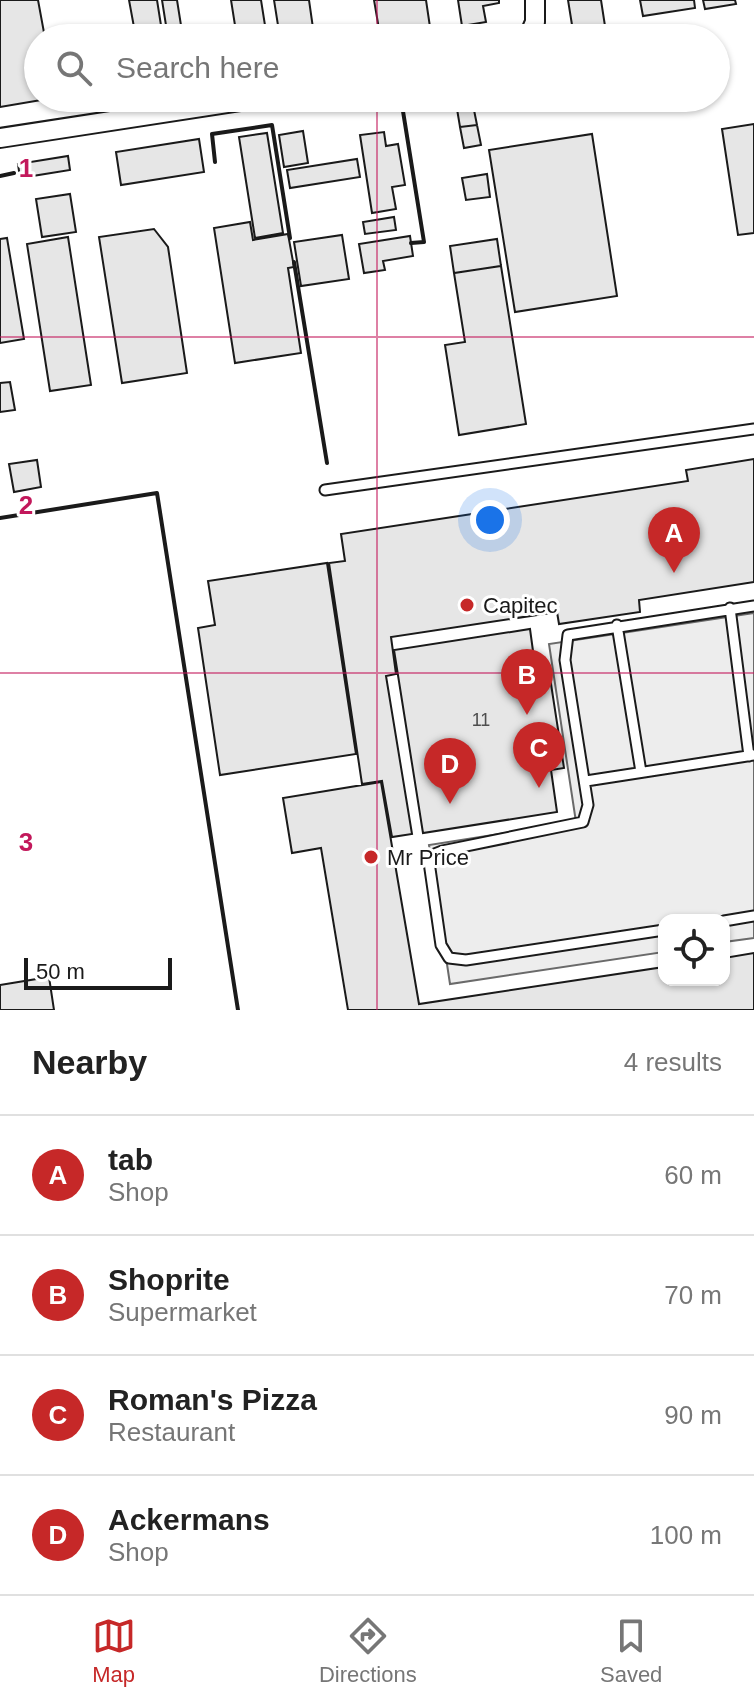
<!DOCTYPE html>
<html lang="en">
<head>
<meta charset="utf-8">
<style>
	:root { --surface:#fff; --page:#f6f6f6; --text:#222; --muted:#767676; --line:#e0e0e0; --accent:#c62828 }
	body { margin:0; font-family:Helvetica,sans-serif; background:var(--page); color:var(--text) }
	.controls { position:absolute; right:24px; bottom:24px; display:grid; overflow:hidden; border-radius:16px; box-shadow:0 2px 6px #0004 }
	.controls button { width:72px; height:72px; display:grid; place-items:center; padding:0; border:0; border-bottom:2px solid var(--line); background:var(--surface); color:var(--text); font:40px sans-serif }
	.scale { position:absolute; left:24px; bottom:20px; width:148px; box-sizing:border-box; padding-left:8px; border:4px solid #1a1a1a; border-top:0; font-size:22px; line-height:28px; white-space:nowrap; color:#1a1a1a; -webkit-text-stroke:6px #fff; paint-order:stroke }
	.you { position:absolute; left:490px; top:520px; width:28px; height:28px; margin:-20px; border:6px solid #fff; border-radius:50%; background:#1a73e8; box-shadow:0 0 0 12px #1a73e833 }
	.badge { display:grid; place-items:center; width:52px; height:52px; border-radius:50%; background:var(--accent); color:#fff; font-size:26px; font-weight:700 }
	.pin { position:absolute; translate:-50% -66px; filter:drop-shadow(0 2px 4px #0008) }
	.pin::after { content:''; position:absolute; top:42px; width:28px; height:24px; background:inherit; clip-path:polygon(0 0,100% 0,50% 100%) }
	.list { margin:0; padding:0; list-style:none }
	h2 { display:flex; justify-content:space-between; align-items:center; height:104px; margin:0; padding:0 32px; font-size:34px }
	h2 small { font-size:26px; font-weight:400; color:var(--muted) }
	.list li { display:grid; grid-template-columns:52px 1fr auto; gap:24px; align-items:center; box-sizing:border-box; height:120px; padding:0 32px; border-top:2px solid var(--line) }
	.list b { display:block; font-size:30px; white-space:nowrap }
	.list p { margin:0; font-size:26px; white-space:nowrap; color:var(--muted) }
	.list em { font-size:26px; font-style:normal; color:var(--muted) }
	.icon { flex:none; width:44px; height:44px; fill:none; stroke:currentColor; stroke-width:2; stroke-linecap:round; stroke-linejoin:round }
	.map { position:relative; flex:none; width:754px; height:1010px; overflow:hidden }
	.search { position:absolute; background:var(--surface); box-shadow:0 2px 6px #0004; left:24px; right:24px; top:24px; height:88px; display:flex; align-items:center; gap:20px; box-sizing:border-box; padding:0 28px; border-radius:44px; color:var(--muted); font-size:30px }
	.sheet { height:584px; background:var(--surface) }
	nav { display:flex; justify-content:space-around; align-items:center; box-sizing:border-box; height:112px; border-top:2px solid var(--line); background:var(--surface); font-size:22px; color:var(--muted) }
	nav a { display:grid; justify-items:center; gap:4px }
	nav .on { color:var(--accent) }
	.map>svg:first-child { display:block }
</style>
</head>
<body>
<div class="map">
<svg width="754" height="1010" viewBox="0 0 754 1010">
	<rect width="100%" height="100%" fill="#fff"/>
	<!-- parking -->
	<path fill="#ededed" stroke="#6a6a6a" stroke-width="2" d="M754 613V938L724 942V920H664V952L450 984 429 845 576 822 549 644Z"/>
	<!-- building -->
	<path fill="#e6e6e6" stroke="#1a1a1a" stroke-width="2" d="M0 0H38L45 38H38V98H53L0 107Z
		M129 0H157L163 38H136Z
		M162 0H177L183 38H168Z
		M231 0H261L267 38H237Z
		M274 0H309L314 35 280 38Z
		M374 0H426L430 27 380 35Z
		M458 0H499V3L483 6 486 22 462 26Z
		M568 0H601L605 26 573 31Z
		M640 0H694L695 8 643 16Z
		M703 0H735L736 4 705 9Z
		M472 100 477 125 460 127 456 103Z
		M754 124V233L738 235 722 129Z
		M477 125 481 145 464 148 460 127Z
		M303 131 308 163 284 167 279 135Z
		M384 132 386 146 398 144 405 185 392 187 396 209 372 213 360 135Z
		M267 133 283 233 255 238 239 137Z
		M592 134 617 296 515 312 489 150Z
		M199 139 204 172 121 185 116 152Z
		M68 156 70 170 20 178 18 164Z
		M357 159 360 177 290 188 287 170Z
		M487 174 490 197 466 200 462 178Z
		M70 194 76 232 42 237 36 199Z
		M394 217 396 230 365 234 363 222Z
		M250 222 253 240 288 234 294 267 288 268 301 353 235 363 214 228Z
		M154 229 168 247 187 373 122 383 99 237Z
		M342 235 349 279 301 286 294 242Z
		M410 236 413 256 383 261 385 270 364 273 359 244Z
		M68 237 91 385 50 391 27 244Z
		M7 238 24 339 0 343V239Z
		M497 239 501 266 454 273 450 246Z
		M501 266 526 424 459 435 445 345 465 342 454 273Z
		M10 382 15 410 0 412V383Z
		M754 459V582L639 600 640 612 559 624 557 612 391 637 396 674 386 676 412 834 392 837 382 781 362 784 329 563 345 561 341 534 688 481 686 470Z
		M37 460 41 487 14 492 9 464Z
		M327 563 356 754 220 775 198 628 215 625 208 581Z
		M530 629 536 673 549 671 564 768 551 770 557 812 423 833 394 650Z
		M381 782 419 1004 664 967V980H724V958L754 953V1010H348L321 848 292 853 283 798Z
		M49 977 54 1010H0V985Z"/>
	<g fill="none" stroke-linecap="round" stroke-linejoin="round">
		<defs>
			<path id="lane" d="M325 490 754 429
				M730 608 749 756
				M617 625 641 772
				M586 781 754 755
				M724 921 754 916
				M664 930 466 960 449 958 441 945 429 862 432 855 442 851 583 822 588 805 565 660 568 635 754 606"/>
			<path id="street" d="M528 38 535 22V0
				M0 138 260 98"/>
		</defs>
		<!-- lane casing -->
		<use href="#lane" stroke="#1a1a1a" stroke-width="13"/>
		<!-- street casing -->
		<use href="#street" stroke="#1a1a1a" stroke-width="22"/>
		<!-- lane -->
		<use href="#lane" stroke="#fff" stroke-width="9"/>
		<!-- street -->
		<use href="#street" stroke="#fff" stroke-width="18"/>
		<!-- wall -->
		<path stroke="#1a1a1a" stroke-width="4" d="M402 105 424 242 411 243
			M215 162 212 134 272 125 290 238
			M0 176 14 173
			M294 262 327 463
			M0 518 157 493 238 1010"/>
	</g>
	<!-- grid -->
	<path fill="none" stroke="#c2185b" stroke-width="2" stroke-opacity="0.55" d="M377 0V38M377 98V1010M0 337H754M0 673H754"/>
	<!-- markers -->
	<g fill="#c62828" stroke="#fff" stroke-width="3">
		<circle cx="467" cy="605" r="8"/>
		<circle cx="371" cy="857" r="8"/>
	</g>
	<g text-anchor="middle" stroke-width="6" stroke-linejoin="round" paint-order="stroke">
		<!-- number labels -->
		<g font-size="18" fill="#4d4d4d">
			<text x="481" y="726">11</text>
		</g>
		<!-- poi labels -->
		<g font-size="22" fill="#1a1a1a" stroke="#fff" text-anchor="start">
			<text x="483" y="613">Capitec</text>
			<text x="387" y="865">Mr Price</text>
		</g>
	</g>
	<g font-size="26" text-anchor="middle" font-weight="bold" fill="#c2185b" stroke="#fff" stroke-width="6" stroke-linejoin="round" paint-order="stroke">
		<text x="26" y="177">1</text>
		<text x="26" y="514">2</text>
		<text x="26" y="851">3</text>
	</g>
</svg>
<div class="controls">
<button><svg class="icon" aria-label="locate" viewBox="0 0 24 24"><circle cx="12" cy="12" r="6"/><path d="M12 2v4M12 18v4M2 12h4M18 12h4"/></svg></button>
</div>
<div class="scale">50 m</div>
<div class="you"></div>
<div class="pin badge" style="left:674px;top:573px">A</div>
<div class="pin badge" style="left:527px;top:715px">B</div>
<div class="pin badge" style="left:539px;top:788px">C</div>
<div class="pin badge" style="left:450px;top:804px">D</div>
<div class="search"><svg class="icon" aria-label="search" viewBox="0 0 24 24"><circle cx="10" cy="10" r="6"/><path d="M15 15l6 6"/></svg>Search here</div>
</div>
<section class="sheet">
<h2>Nearby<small>4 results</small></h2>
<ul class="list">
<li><span class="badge">A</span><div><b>tab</b><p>Shop</p></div><em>60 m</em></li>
<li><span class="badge">B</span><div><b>Shoprite</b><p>Supermarket</p></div><em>70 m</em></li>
<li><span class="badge">C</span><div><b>Roman's Pizza</b><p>Restaurant</p></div><em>90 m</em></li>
<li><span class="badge">D</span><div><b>Ackermans</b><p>Shop</p></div><em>100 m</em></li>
</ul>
</section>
<nav>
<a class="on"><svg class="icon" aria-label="map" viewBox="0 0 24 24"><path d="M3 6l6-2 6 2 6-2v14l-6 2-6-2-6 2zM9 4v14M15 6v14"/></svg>Map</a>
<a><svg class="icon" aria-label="directions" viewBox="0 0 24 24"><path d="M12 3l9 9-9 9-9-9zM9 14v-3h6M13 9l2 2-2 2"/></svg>Directions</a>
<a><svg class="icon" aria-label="saved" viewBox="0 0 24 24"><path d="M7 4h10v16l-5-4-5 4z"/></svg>Saved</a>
</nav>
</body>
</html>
